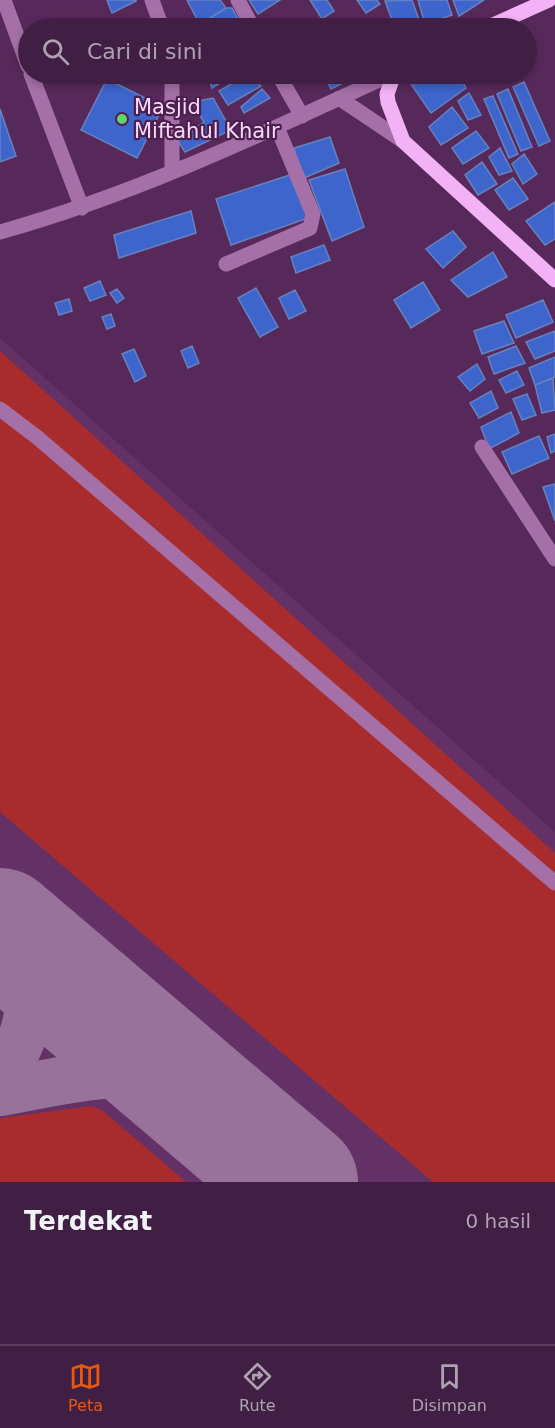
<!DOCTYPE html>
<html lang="id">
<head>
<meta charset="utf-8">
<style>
	:root { --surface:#411f44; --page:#4c2c4f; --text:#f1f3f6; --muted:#aea2b2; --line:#5a3d5d; --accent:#ea580c }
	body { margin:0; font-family:"DejaVu Sans",sans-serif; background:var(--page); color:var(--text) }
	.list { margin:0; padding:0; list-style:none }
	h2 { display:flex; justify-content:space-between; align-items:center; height:78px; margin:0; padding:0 24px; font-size:26px }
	h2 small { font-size:20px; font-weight:400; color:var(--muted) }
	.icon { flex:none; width:33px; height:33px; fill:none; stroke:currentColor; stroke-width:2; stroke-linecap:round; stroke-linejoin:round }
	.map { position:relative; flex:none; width:555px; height:1182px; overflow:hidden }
	.search { position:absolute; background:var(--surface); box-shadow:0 3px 9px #0003; left:18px; right:18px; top:18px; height:66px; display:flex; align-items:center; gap:15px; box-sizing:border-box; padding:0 21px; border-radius:33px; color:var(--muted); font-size:22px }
	.sheet { height:162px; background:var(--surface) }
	nav { display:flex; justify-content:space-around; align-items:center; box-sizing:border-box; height:84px; border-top:2px solid var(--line); background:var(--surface); font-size:16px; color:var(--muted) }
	nav a { display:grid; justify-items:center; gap:3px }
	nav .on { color:var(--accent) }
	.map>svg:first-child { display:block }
</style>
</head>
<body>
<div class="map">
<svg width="555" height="1182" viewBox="0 0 555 1182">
	<rect width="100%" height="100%" fill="#57295a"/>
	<!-- built -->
	<path fill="#643167" d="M0 338 555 832V1182H0Z"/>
	<!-- green -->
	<path fill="#a82c2d" d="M0 351 555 853V1182H433L0 812Z
		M92 1106 103 1111 186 1182H0V1118Z"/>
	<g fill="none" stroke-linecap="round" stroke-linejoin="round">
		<!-- taxiway -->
		<path stroke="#98729a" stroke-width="48" d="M0 1074C31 1040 32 998 30 954
			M0 1092C43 1085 125 1064 165 1079 177 1083 188 1092 198 1098"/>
		<!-- runway -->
		<path stroke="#98729a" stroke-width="122" d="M0 929 297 1182"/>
	</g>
	<!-- building -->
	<path fill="#3d65cc" stroke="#6782be" stroke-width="1.5" d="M107 0H136V1L112 13Z
		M187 0H220L226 8 200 25Z
		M249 0H280L258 14Z
		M310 0H327L334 11 322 19Z
		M357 0H377L380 4 366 13Z
		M412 0 422 28H395L385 1Z
		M418 0H447L452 15 425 24Z
		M453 0H484L459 16Z
		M226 8H232L241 24 227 28H193Z
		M207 74H230L231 76 212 88Z
		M249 74 261 86 228 105 219 91Z
		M324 74H344L347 81 331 89Z
		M427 74H458L466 88 431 113 411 84Z
		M107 79 163 107 137 158 81 130Z
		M524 82 550 141 539 146 513 87Z
		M262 89 270 98 244 113 241 107Z
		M508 89 532 147 521 151 497 94Z
		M469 93 481 115 468 120 458 101Z
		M493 96 518 154 509 158 484 99Z
		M213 98 231 130 185 152 177 140 204 122 192 102Z
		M452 107 468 128 441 145 429 127Z
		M0 109 16 156 0 162Z
		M476 131 489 148 463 164 452 148Z
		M330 137 339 163 302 179 294 148Z
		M500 148 512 171 499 175 489 157Z
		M524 154 537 174 523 184 512 164Z
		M482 162 497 184 478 195 465 175Z
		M345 169 364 227 332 241 309 180Z
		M293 174 308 218 231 245 216 199Z
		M513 178 528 199 509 210 495 190Z
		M555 202V239L545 245 526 221Z
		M191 211 196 233 119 258 114 235Z
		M453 231 466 247 443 268 426 249Z
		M324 245 330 260 296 273 291 257Z
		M493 252 507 277 468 297 451 280Z
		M100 281 106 295 90 301 84 288Z
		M423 282 440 310 411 328 394 300Z
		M256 288 278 327 260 337 238 298Z
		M117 289 124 298 117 303 110 293Z
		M295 290 306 311 289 319 279 298Z
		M69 299 72 311 59 315 55 303Z
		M543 300 553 322 516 338 506 315Z
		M111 314 115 326 107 329 102 317Z
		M504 321 514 343 482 354 474 331Z
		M555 331V351L535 359 526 342Z
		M192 346 199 363 188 368 181 351Z
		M516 346 525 363 494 374 488 357Z
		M134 349 146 376 135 382 122 354Z
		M555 357V377L535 385 529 368Z
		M477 364 485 379 470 391 458 377Z
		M517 371 524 385 506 393 499 380Z
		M553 378 555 410 542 413 535 385Z
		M491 391 498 408 479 418 470 403Z
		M527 394 536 415 522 420 513 399Z
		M511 412 519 433 489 449 481 427Z
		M555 434V451L551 453 547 437Z
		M539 436 549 458 512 474 502 452Z
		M555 484V521L543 487Z"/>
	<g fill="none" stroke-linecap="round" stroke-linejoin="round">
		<!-- minor -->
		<path stroke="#a570a7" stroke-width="15" d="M4 0 28 66
			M152 0 162 28
			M238 0 253 28
			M31 74 82 208
			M172 74V172
			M278 74 302 116
			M339 98 403 141
			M0 232C137 194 264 133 392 74
			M226 264 310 228 313 214 277 127
			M0 409 38 438 555 883
			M482 447 555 559"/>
		<!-- major -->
		<path stroke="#f2b2f5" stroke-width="15" d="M486 28 549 0
			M394 74 387 94 388 102 403 141 555 280"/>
	</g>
	<!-- markers -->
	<circle fill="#60d56a" stroke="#4c1f4e" stroke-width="2" cx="122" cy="119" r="6"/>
	<g text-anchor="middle" stroke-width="4.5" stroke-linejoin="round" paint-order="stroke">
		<!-- poi labels -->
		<g font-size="21" fill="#f6daf7" stroke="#4c1f4e" text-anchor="start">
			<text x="134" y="114">Masjid<tspan x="134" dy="24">Miftahul Khair</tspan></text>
		</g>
	</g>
</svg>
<div class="search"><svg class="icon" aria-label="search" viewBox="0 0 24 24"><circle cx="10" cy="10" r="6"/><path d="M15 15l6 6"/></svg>Cari di sini</div>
</div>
<section class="sheet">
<h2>Terdekat<small>0 hasil</small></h2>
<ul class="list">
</ul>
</section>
<nav>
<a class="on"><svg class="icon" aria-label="map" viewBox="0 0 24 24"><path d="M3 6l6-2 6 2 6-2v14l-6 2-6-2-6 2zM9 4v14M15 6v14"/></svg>Peta</a>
<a><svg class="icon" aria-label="directions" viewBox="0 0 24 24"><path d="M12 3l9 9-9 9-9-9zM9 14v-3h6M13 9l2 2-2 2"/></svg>Rute</a>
<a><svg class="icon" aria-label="saved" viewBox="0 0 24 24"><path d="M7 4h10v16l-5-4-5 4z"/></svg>Disimpan</a>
</nav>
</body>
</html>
